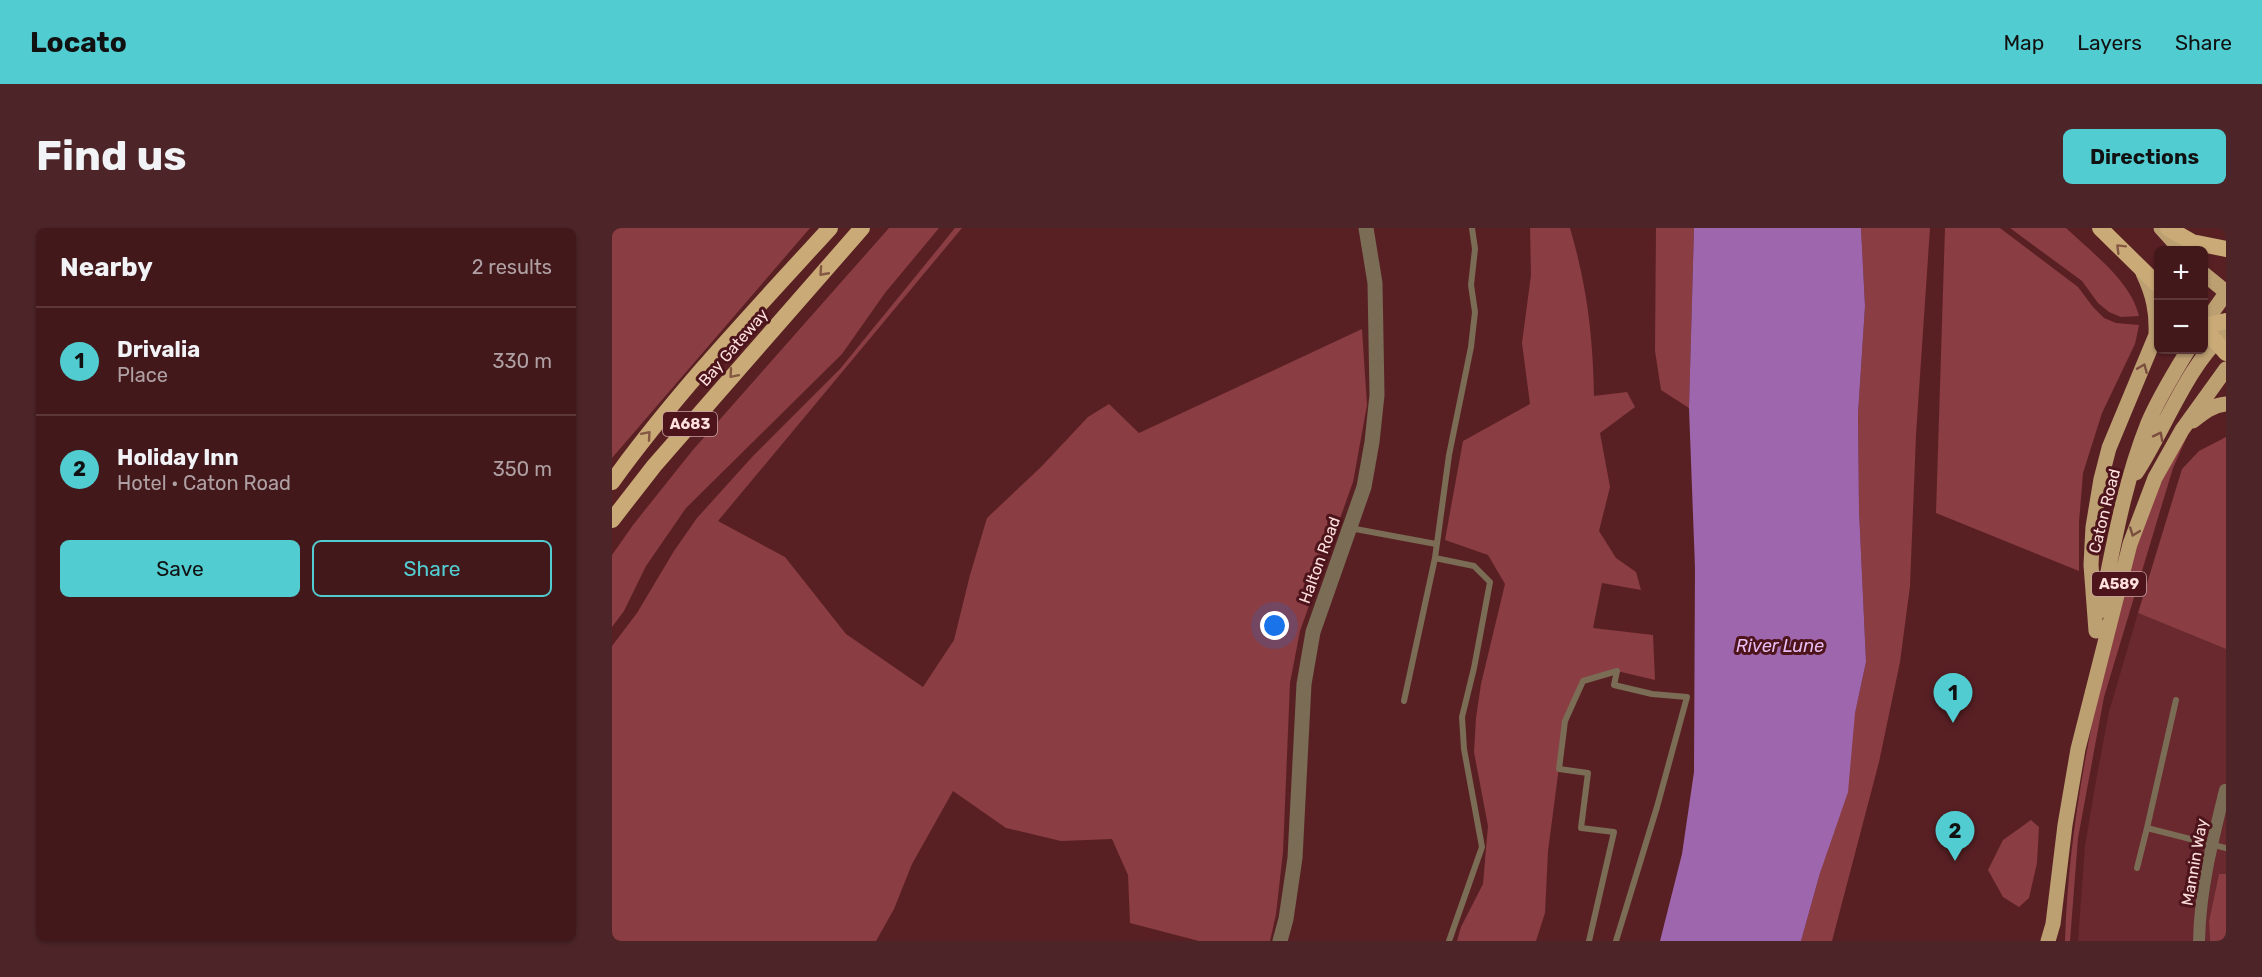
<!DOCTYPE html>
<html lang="en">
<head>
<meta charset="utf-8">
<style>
	:root { --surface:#43181b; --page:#4d2528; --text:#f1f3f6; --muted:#afa0a3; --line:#5b373a; --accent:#51ccd1 }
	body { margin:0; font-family:Rubik,sans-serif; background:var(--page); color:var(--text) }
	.controls { position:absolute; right:18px; top:18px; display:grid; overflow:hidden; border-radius:9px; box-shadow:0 2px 4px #0004 }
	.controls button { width:54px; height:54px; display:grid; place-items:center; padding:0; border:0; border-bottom:2px solid var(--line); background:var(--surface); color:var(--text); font:30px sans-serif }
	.you { position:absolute; left:663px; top:398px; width:21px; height:21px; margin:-15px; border:4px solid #fff; border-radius:50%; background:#1a73e8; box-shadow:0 0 0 9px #1a73e833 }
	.badge { display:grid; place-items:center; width:39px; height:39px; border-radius:50%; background:var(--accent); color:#111; font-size:20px; font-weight:700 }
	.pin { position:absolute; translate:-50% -50px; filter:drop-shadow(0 2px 3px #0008) }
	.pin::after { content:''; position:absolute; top:32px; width:21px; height:18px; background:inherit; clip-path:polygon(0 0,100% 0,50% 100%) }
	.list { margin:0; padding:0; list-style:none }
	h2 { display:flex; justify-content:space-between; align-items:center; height:78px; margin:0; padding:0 24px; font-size:26px }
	h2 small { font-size:20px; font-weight:400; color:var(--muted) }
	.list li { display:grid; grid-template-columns:39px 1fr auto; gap:18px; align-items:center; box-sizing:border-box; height:108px; padding:0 24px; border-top:2px solid var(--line) }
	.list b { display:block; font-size:22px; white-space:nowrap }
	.list p { margin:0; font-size:20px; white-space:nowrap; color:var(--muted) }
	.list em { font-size:20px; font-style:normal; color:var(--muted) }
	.actions { display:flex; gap:12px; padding:18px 24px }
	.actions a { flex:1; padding:14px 0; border:2px solid var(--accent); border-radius:9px; text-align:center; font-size:21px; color:var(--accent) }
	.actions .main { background:var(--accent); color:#111 }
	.map { position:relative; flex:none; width:1614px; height:713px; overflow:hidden; border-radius:9px }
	header { display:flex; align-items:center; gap:36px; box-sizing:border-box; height:84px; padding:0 30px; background:var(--accent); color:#111 }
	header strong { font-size:28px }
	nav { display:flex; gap:33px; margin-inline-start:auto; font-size:21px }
	.intro { display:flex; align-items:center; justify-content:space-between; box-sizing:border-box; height:144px; padding:0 36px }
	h1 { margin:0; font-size:42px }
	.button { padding:15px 27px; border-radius:9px; background:var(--accent); color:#111; font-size:21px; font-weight:700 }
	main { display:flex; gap:36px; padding:0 36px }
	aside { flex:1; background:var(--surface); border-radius:9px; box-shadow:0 2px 4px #0004 }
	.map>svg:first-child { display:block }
</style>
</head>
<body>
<header>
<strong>Locato</strong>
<nav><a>Map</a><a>Layers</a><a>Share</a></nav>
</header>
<div class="intro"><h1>Find us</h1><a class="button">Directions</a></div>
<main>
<aside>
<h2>Nearby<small>2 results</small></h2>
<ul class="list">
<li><span class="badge">1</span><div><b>Drivalia</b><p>Place</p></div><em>330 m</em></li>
<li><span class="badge">2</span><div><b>Holiday Inn</b><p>Hotel · Caton Road</p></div><em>350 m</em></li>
</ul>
<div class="actions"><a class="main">Save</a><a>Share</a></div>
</aside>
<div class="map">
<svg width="1614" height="713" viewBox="0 0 1614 713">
	<rect width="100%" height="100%" fill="#592024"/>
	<!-- built -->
	<path fill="#69292e" d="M1526 385 1614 421V646H1607L1597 693 1598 713H1466L1473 618 1485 547 1497 484Z"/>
	<!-- green -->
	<path fill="#8a3d42" d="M0 0H198L0 230Z
		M277 0H327L273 65 230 126 74 280 34 338 12 383 0 399V327L21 297 80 223Z
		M343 0H350L106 293 173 329 234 406 311 459 342 412 358 347 375 290 429 239 476 189 497 176 527 205 750 101 755 177 741 254 688 403 678 455 671 624 664 686 658 713H587L518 695 516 647 500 611 449 613 394 600 341 563 300 636 282 681 264 713H0V418L25 385 62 323 85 290 141 228 228 141Z
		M918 0H958C975 58 981 108 982 168L1015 164 1023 179 988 205 998 259 987 303 1004 330 1024 344 1029 362 990 355 981 400 1041 407 1043 452 1005 443 971 453 953 493 936 623 933 685 924 713H845L849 699 871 656 876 598 862 524 864 490 869 456 893 356 876 327 833 312 851 213 918 176 910 115 919 47Z
		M1044 0H1082L1077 180 1049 162 1043 123Z
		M1249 0H1318L1304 207 1298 358 1288 434 1267 534 1220 713H1189L1208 645 1254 434 1247 282 1246 186 1253 78Z
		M1333 0H1388L1466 59 1481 79 1492 90 1504 95 1527 97 1523 116 1490 185 1471 245 1467 294V343L1324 285Z
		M1398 0H1454C1479 24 1519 53 1527 88L1509 89 1497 84 1486 75 1470 53Z
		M1577 204 1561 240 1492 469 1466 610 1458 713H1453C1456 612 1475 510 1499 412 1506 383 1511 352 1520 323 1534 281 1555 242 1577 204Z
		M1614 209V421L1526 385 1570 241 1587 223Z
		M1419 592 1427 599 1425 635 1417 670 1407 679 1391 669 1376 642 1391 612Z
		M1607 646H1614V713H1598L1597 693Z"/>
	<!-- water -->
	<path fill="#9e67ad" d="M1082 0H1249L1253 78 1246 186 1247 282 1254 434 1243 485 1236 564 1208 645 1189 713H1048L1070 626 1082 544 1083 340 1077 180Z"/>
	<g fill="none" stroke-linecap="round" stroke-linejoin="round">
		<!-- service -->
		<path stroke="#7a6c55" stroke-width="6" d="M738 300 824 316
			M792 473 823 330
			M1535 600 1564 472
			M1525 640 1535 600 1614 620
			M837 713 870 619 852 521 850 489 862 440 878 354 862 338 823 330 837 227 859 119 863 84 859 57 863 21 860 0
			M977 713 1002 604 969 600 976 545 947 541 953 493 971 453 1005 443 1002 457 1040 466 1075 469 1045 579 1004 713"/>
		<!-- minor -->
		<path stroke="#7a6c55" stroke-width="12" d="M1587 713C1588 661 1601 611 1613 562"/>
		<!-- tertiary -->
		<path stroke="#7a6c55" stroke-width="15" d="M668 713 674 691 683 630 692 456 701 404 752 259 760 214 765 167 763 55 754 0"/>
		<!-- primary -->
		<path stroke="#bda072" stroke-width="15" d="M1549 0 1569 22
			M1592 46 1614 64
			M1592 96 1614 65
			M1581 193C1591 185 1601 177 1614 176
			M1524 245C1551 205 1577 133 1614 105
			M1488 383C1501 320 1512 255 1536 195 1547 169 1562 145 1576 122
			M1484 403 1479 337 1481 299 1489 251 1497 220 1544 107C1545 83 1541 66 1531 45
			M1436 713 1441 696 1453 597 1466 521 1518 316 1543 250 1570 202 1614 141"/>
		<!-- trunk -->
		<path stroke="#caaa77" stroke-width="16" d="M1488 0 1546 57
			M1556 0 1580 14 1614 21
			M1592 98 1614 93
			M1592 100 1614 125
			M0 254C64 165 144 81 218 0
			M0 292 42 238 250 0"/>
	</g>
	<!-- one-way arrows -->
	<defs><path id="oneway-chevron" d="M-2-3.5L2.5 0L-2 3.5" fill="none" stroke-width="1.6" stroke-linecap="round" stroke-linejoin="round" transform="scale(1.5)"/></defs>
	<g stroke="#855844">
		<use href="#oneway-chevron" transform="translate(1508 20) rotate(-135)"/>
		<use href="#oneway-chevron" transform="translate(211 44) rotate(132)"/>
		<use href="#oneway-chevron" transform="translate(121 146) rotate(131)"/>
		<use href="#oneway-chevron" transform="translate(35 207) rotate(-49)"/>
	</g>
	<g stroke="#7a4d3e">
		<use href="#oneway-chevron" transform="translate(1531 140) rotate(-67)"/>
		<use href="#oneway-chevron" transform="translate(1547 208) rotate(-63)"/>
		<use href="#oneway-chevron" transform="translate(1522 304) rotate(110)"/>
	</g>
	<g text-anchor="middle" stroke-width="6" stroke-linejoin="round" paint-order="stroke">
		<!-- shield labels -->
		<g fill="#4d151b" stroke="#c9a3a4" stroke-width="1.5">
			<rect x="51" y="184" width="54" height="24" rx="4.5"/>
			<rect x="1480" y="344" width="54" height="24" rx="4.5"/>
		</g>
		<g font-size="15" font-weight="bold" fill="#fee0df">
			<text x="78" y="201">A683</text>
			<text x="1507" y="361">A589</text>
		</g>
		<!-- street labels -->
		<g font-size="16" fill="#fee0df" stroke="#4d151b">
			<text transform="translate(121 119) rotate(-49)" y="6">Bay Gateway</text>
			<text transform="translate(1492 283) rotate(-76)" y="6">Caton Road</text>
			<text transform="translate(707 332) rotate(-70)" y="6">Halton Road</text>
			<text transform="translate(1582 634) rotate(-80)" y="6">Mannin Way</text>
		</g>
		<!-- water labels -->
		<g font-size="18" font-style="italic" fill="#e8bcf4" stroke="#4d151b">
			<text x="1168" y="424">River Lune</text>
		</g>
	</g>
</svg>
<div class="controls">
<button>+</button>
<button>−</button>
</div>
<div class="you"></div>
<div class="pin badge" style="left:1341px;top:495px">1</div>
<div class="pin badge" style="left:1343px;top:633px">2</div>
</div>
</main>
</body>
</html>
